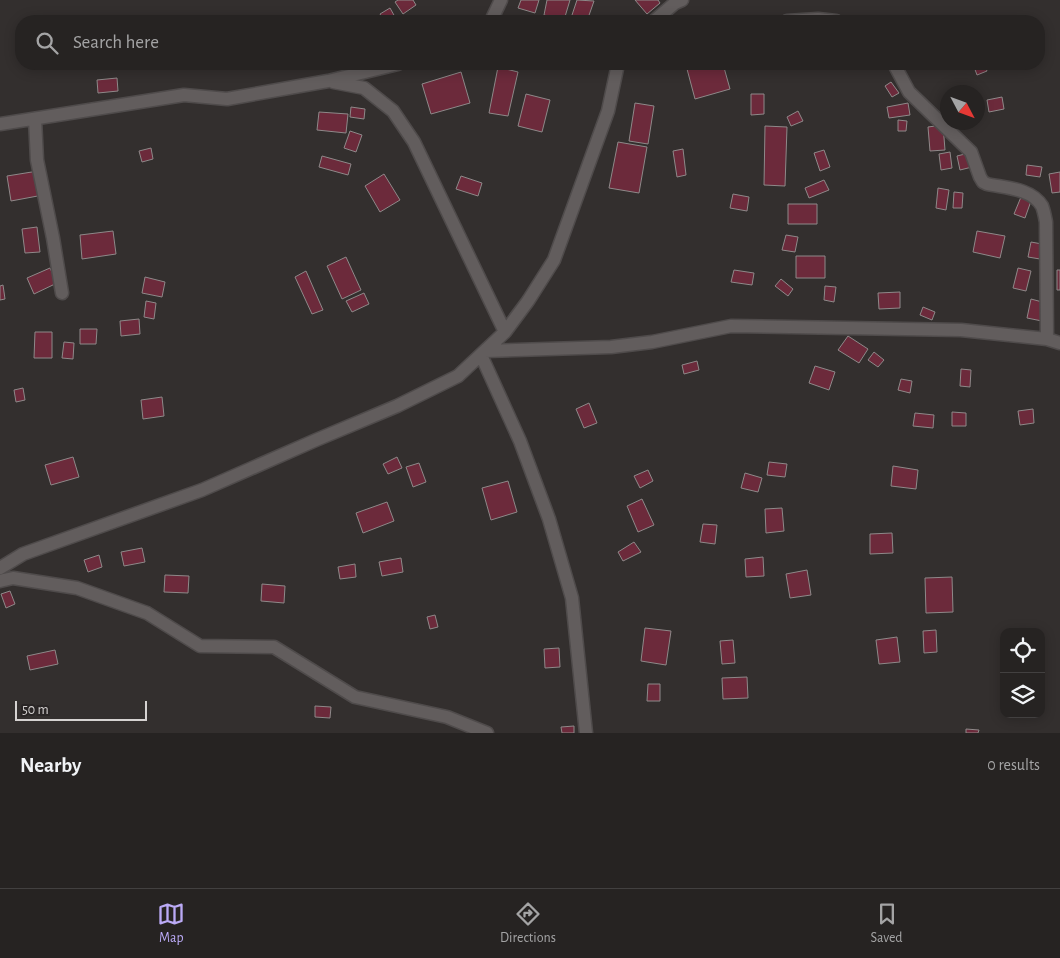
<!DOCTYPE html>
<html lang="en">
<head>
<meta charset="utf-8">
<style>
	:root { --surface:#262322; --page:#322f2f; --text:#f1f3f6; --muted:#a4a4a5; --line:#424040; --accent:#bbaaf6 }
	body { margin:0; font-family:"Alegreya Sans",sans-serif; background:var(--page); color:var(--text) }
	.controls { position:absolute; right:15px; bottom:15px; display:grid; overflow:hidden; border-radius:10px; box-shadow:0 2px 12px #0003 }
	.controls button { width:45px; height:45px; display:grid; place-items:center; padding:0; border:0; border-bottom:1px solid var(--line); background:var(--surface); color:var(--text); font:25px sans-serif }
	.compass { position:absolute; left:940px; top:85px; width:45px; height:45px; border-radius:50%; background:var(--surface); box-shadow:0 2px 12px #0003; rotate:131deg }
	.scale { position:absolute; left:15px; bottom:12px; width:132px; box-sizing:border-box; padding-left:5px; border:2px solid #d5d2d1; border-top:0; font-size:14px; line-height:18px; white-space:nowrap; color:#d5d2d1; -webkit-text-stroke:4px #292525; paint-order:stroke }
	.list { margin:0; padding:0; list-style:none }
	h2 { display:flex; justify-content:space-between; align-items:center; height:65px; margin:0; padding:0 20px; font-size:21px }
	h2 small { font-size:16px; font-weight:400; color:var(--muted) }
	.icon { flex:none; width:28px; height:28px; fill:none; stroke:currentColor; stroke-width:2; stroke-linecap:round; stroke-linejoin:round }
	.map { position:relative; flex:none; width:1060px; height:733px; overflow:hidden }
	.search { position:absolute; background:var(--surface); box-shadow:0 2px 12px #0003; left:15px; right:15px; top:15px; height:55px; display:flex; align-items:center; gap:12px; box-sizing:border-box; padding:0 18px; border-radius:20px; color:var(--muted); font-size:19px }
	.sheet { height:155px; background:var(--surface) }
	nav { display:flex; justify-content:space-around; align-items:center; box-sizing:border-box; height:70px; border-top:1px solid var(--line); background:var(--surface); font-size:14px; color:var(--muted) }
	nav a { display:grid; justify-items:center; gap:2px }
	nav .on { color:var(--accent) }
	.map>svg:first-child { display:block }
</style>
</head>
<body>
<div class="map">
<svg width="1060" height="733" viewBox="0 0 1060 733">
	<rect width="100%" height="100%" fill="#332f2e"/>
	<!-- building -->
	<path fill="#6c2a3b" stroke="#8e8989" d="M398 0H413L416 5 403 14 395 2Z
		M521 0H539L535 13 518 8Z
		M547 0H570L564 20 544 15Z
		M577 0 594 1 587 21H580L571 18Z
		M635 0H658L660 3 647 14Z
		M390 8 395 17 389 21H384L380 14Z
		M97 18V21H77Z
		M705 64H723L730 89 695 99 687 69Z
		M973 64H984L987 71 977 75Z
		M498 67 518 72 508 116 489 113Z
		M461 72 470 103 431 114 422 84Z
		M117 78 118 91 98 93 97 80Z
		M891 82 899 93 892 97 885 86Z
		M526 94 550 100 542 132 518 126Z
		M751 94H764V114L751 115Z
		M1002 97 1004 109 989 112 987 100Z
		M635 103 654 106 648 144 629 141Z
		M908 103 910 115 889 118 887 107Z
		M351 107 365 109 364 119 350 117Z
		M798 111 803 121 791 126 787 117Z
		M319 112 348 114 346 133 317 130Z
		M898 120 907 121 906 131H898Z
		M943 125 945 150 930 151 928 127Z
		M765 126 787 127 785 186 764 185Z
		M350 131 362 135 356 152 344 148Z
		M618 142 647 147 639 193 609 188Z
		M151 148 153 159 142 162 139 151Z
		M683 149 686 175 677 177 673 151Z
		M824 150 830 167 820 171 814 153Z
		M950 152 952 168 941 170 939 154Z
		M969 153 972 167 960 170 957 156Z
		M322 156 351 164 348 175 319 167Z
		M1027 165 1042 167 1040 177 1026 175Z
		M38 171 43 195 11 201 7 176Z
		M1060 172V192L1052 193 1049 174Z
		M384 174 400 200 380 212 365 186Z
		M461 176 482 183 478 196 456 189Z
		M824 180 829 190 809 198 805 188Z
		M938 188 949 190 946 210 936 208Z
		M954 192 963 193 962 208H953Z
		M733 194 749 197 747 211 730 208Z
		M1021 197 1031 201 1025 218 1014 214Z
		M788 204H817V224H788Z
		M37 227 40 252 25 253 22 229Z
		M113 231 116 254 82 259 80 235Z
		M977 231 1005 236 1000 258 973 252Z
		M786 235 798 237 795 252 782 250Z
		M1031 242 1042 244 1040 259 1028 257Z
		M796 256H825V278H796Z
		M346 257 361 290 342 299 327 266Z
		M50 268 57 283 34 294 27 278Z
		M1018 268 1031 271 1026 291 1013 288Z
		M734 270 754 273 752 285 731 282Z
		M1057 270H1060V290H1057Z
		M306 271 323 310 312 314 295 277Z
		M145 277 165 282 162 297 142 293Z
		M781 279 793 289 788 296 775 286Z
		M3 285 5 299 0 300V286Z
		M825 286 836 287 834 302 824 300Z
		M900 292V308L879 309 878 293Z
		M364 293 369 304 352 312 346 301Z
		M1031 299 1046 303 1042 321 1027 318Z
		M146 301 156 303 154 319 144 317Z
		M923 307 935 312 932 320 920 315Z
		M139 319 140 334 121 336 120 321Z
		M80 329H97L96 344H80Z
		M35 332H52V358H34Z
		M848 336 868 349 859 363 838 350Z
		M64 342 74 343 73 359 62 358Z
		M874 352 884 360 878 367 868 360Z
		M697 361 699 370 684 374 682 365Z
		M815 366 835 372 829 390 809 383Z
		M961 369 971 370 970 387 960 386Z
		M901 379 912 381 910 393 898 390Z
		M23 388 25 400 16 402 14 390Z
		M162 397 164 416 143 419 141 400Z
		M589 403 597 423 584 428 576 409Z
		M1033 409 1034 423 1020 425 1018 411Z
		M952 412 966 413V426H952Z
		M915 413 934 415 933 428 913 426Z
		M73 457 79 477 51 485 45 465Z
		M397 457 402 468 388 474 383 464Z
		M769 462 787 464 785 477 767 475Z
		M419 463 426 482 413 487 406 467Z
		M893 466 918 470 916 489 891 486Z
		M648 470 653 481 640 488 634 476Z
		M745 473 762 478 758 492 741 488Z
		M508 481 517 512 491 520 482 488Z
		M642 499 654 525 638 532 627 506Z
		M387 502 394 521 363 533 356 513Z
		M782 508 784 531 766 533 765 509Z
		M703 524 717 525 715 544 700 542Z
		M892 533 893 553 870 554V534Z
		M634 542 641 552 623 561 618 552Z
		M142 548 145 562 124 566 121 552Z
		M99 555 102 567 88 572 84 560Z
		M763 557 764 576 746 577 745 559Z
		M401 558 403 572 382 576 379 562Z
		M355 564 356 577 340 579 338 567Z
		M807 570 811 595 790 598 786 574Z
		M165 575 189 576 188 593 164 592Z
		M952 577 953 612 926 613 925 578Z
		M262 584 285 586 284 603 261 601Z
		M10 591 15 604 6 608 1 594Z
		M435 615 438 627 430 629 427 617Z
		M645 628 671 631 666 665 641 661Z
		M936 630 937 652 924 653 923 631Z
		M897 637 900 662 879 664 876 640Z
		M733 640 735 663 722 664 720 641Z
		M559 648 560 667 545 668 544 649Z
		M55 650 58 664 30 670 27 656Z
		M747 677 748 698 723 699 722 678Z
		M648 684H660V701H647Z
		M315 706 331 707 330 718 315 717Z
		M574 726V733H562L561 727Z
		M966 729 979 730 978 733H966Z"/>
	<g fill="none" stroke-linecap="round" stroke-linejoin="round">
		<defs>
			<path id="minor" d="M491 21 501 0
				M654 21 675 3 682 0
				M787 21 818 19 836 21
				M894 64 909 92 971 152 980 177 983 182 987 184C1005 188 1031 188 1042 206 1044 211 1045 217 1046 222L1047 339
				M333 82 364 88 393 111 414 142 505 332
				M35 119 37 160 53 238 62 293
				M0 124 184 95 227 99 328 81 398 64
				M485 351 611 347 652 342 731 326 961 330 1047 339 1060 343
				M481 355 520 441 549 519 572 598 586 733
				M0 568 23 554 202 490 316 440 397 406 458 376 505 332 528 301 554 260 608 111 618 64
				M0 581 13 578 77 588 147 613 200 646 274 647 355 697 447 717 487 733"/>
		</defs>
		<!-- minor casing -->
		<use href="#minor" stroke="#4f4b4b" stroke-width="15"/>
		<!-- minor -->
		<use href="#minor" stroke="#625d5d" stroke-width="12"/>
	</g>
</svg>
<div class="controls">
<button><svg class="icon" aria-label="locate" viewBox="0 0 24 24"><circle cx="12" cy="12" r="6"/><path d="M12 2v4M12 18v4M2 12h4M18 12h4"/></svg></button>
<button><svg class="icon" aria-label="layers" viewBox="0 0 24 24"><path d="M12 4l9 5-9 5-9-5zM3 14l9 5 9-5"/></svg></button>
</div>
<svg class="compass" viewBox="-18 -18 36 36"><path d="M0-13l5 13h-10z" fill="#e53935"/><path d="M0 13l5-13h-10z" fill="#a4a4a5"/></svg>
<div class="scale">50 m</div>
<div class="search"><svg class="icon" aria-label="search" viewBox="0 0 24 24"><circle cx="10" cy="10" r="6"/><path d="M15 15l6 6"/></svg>Search here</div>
</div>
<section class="sheet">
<h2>Nearby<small>0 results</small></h2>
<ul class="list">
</ul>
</section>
<nav>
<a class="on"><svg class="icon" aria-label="map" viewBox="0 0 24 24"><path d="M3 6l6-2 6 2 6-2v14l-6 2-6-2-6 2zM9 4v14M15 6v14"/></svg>Map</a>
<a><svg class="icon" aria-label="directions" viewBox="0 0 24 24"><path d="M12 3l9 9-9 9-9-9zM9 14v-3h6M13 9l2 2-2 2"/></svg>Directions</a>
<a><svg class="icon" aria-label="saved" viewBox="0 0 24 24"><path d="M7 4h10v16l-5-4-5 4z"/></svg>Saved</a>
</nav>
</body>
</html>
